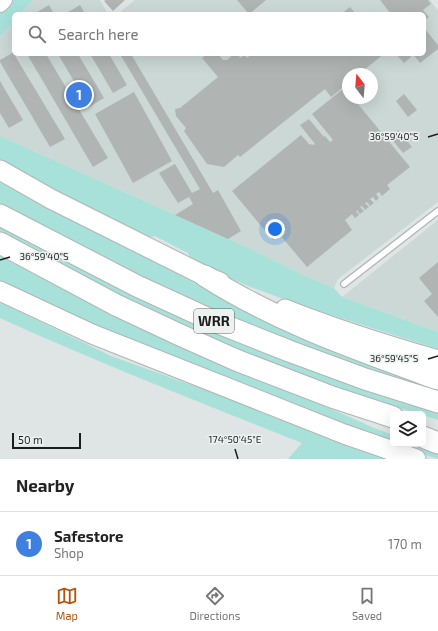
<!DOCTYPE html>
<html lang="en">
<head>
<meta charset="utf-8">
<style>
	:root { --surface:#fff; --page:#f6f6f6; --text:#222; --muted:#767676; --line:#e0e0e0; --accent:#b45309 }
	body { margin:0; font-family:"Exo 2",sans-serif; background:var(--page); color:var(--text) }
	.controls { position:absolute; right:12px; bottom:12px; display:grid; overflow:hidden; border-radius:6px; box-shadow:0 4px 16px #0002 }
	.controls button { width:36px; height:36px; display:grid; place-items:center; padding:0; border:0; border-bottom:1px solid var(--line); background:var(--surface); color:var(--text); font:20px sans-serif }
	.compass { position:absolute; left:342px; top:68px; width:36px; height:36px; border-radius:50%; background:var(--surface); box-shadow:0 4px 16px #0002; rotate:344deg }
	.scale { position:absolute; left:12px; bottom:10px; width:69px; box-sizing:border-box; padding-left:4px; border:2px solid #1b1d1c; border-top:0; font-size:11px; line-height:14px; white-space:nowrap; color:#1b1d1c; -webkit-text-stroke:3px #edf2f1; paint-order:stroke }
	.you { position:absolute; left:275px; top:229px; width:14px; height:14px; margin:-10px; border:3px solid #fff; border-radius:50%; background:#1a73e8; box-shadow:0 0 0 6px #1a73e833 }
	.badge { display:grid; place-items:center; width:26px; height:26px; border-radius:50%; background:var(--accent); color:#fff; font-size:13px; font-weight:700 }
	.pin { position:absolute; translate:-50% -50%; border:2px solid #fff; box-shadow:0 1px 4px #0006 }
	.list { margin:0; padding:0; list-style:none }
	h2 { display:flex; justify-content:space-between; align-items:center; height:52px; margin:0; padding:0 16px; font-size:17px }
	h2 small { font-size:13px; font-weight:400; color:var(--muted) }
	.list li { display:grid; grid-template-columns:26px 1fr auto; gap:12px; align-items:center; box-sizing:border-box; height:64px; padding:0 16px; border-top:1px solid var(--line) }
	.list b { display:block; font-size:15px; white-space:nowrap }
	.list p { margin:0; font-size:13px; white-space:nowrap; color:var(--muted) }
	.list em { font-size:13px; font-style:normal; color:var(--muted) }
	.icon { flex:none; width:22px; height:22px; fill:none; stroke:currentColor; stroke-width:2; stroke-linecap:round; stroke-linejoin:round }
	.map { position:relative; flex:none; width:438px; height:459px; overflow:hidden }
	.search { position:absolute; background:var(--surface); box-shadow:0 4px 16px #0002; left:12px; right:12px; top:12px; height:44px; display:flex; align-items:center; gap:10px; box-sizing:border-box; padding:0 14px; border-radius:6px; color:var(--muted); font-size:15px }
	.sheet { height:116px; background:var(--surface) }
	nav { display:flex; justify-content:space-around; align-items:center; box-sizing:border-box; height:56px; border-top:1px solid var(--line); background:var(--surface); font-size:11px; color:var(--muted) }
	nav a { display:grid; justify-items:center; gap:2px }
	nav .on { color:var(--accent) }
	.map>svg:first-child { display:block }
</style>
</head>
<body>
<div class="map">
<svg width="438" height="459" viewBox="0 0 438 459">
	<rect width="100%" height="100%" fill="#dfe4e4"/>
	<!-- built -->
	<path fill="#cbd8d6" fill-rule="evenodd" d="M33 0H100L108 14H20Z
		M135 0H430L438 11V202L338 279 334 288 305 276 253 250 0 136V36L14 21V54H424V14H118ZM348 74H372V98H348Z
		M438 220V332L342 297Z"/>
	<!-- green -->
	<path fill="#a8e1da" d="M13 0H33L20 14H14V21L0 36V11Z
		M0 136 253 250 305 276 334 288 342 297 438 332V349L303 306 248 286 191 261 188 253 155 236 145 238 0 160Z
		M0 175 52 208 206 289 325 344 438 384V392L404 382 236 322 92 253 0 204Z
		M0 223 438 410V420L325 384 249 354 162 316 0 234Z
		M0 252 172 338 374 428 393 435V444L118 336 0 281Z
		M0 302 111 356 333 436 386 459H288L302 443C201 403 99 363 0 318Z
		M393 444H419L438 451V459Z"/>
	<!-- building -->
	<path fill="#b0b5b4" d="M106 0H125L113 11 104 1Z
		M237 0H266L249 14Z
		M380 0H428L431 4 423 10 429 17 424 21V14H391Z
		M49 5 54 14H34Z
		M80 5 85 14H65Z
		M350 7 356 14H341Z
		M424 29H425L438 45V49L420 63 413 54H424Z
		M14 52V54L65 139 50 147 0 62V60Z
		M27 54H46L108 158 93 167Z
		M58 54H78L104 98 89 107Z
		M90 54H109L127 85 113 93Z
		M120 54H131L213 193 218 190 241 231 228 239 175 215 193 204 189 197 178 203 159 173 175 164 192 193 200 189Z
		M207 54H218L223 60H227L234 54H238L240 58 245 55 247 58 252 54H384L359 74H348V83L331 97 325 89 240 157 238 155 224 167 207 164 184 131 186 128 176 116 175 109 180 108 218 77 202 58Z
		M396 54H409L411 57 404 63Z
		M0 81 23 120 9 128 0 113Z
		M344 88 348 92V98H353L410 167 387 185 390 189 382 196 379 192 376 194 379 198 376 201 373 197 370 199 374 203 370 206 367 202 365 203 369 207 365 210 362 206 360 207 364 211 360 214 357 210 356 211 359 215 355 218 352 214 345 220 352 230 307 267 280 235 273 240 232 191 301 135 310 145 311 144 313 145 315 144 300 125 309 119 324 137 325 136 330 142 333 140 312 114Z
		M134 92 172 161 133 183 95 114Z
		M404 94 417 110 408 117 396 101Z
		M398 130 412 147 403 153 390 137Z
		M438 262V317L424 301 432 294 419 278Z"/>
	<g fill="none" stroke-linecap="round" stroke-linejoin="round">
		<defs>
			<path id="service" d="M344 284 438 211"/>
			<path id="secondary" d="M0 4 4 0"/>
			<path id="trunk" d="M0 170 51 199 205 276 220 282
				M0 291 92 334 344 434 416 459
				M285 309C335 329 386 345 438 360"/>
			<path id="motorway" d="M0 215 137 286 211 320 289 351 365 379 438 402
				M0 243 116 305 180 335 236 360 332 397 393 417
				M205 276C277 322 358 350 438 379
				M423 437 438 443"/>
		</defs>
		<!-- service casing -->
		<use href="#service" stroke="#b0b5b4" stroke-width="8"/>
		<!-- secondary casing -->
		<use href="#secondary" stroke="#b0b5b4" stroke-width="18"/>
		<!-- trunk casing -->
		<use href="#trunk" stroke="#b0b5b4" stroke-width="21"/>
		<!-- motorway casing -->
		<use href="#motorway" stroke="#b0b5b4" stroke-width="23"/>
		<!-- service -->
		<use href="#service" stroke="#fff" stroke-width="5.5"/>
		<!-- secondary -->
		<use href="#secondary" stroke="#fff" stroke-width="16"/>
		<!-- trunk -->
		<use href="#trunk" stroke="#fff" stroke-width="19"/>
		<!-- motorway -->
		<use href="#motorway" stroke="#fff" stroke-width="21"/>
	</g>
	<!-- ticks -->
	<path fill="none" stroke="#1b1d1c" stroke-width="1.5" d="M428 137 438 134M0 260 10 257M428 359 438 356M235 449 238 459"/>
	<g text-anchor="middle" stroke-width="3" stroke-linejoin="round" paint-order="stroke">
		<!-- shield labels -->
		<rect fill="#edf2f1" stroke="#5a5d5c" stroke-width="1" x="194" y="309" width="40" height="24" rx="3"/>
		<g font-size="14" font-weight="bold" fill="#1b1d1c">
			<text x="214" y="326">WRR</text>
		</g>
	</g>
	<g font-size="10" text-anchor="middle" fill="#1b1d1c" stroke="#edf2f1" stroke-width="3" stroke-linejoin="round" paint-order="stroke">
		<text x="394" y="140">36°59'40"S</text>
		<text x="44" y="260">36°59'40"S</text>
		<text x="394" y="362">36°59'45"S</text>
		<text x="235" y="443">174°50'45"E</text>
	</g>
</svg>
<div class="controls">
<button><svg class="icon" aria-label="layers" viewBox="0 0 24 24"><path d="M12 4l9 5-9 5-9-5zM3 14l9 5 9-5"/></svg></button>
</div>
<svg class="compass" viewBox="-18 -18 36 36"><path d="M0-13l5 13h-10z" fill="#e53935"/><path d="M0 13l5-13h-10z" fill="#767676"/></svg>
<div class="scale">50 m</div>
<div class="you"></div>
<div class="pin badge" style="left:79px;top:95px;background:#3f7fe0">1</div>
<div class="search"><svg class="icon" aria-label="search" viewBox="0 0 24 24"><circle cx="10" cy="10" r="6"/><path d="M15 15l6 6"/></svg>Search here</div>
</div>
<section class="sheet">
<h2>Nearby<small></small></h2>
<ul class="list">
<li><span class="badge" style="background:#3f7fe0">1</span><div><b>Safestore</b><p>Shop</p></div><em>170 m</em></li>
</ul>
</section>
<nav>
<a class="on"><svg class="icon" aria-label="map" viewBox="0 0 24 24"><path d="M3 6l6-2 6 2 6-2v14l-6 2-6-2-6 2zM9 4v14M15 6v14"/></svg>Map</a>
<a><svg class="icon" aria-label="directions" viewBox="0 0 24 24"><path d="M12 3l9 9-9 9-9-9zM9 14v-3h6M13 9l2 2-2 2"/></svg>Directions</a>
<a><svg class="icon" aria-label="saved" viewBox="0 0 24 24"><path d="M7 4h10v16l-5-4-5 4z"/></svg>Saved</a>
</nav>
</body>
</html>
